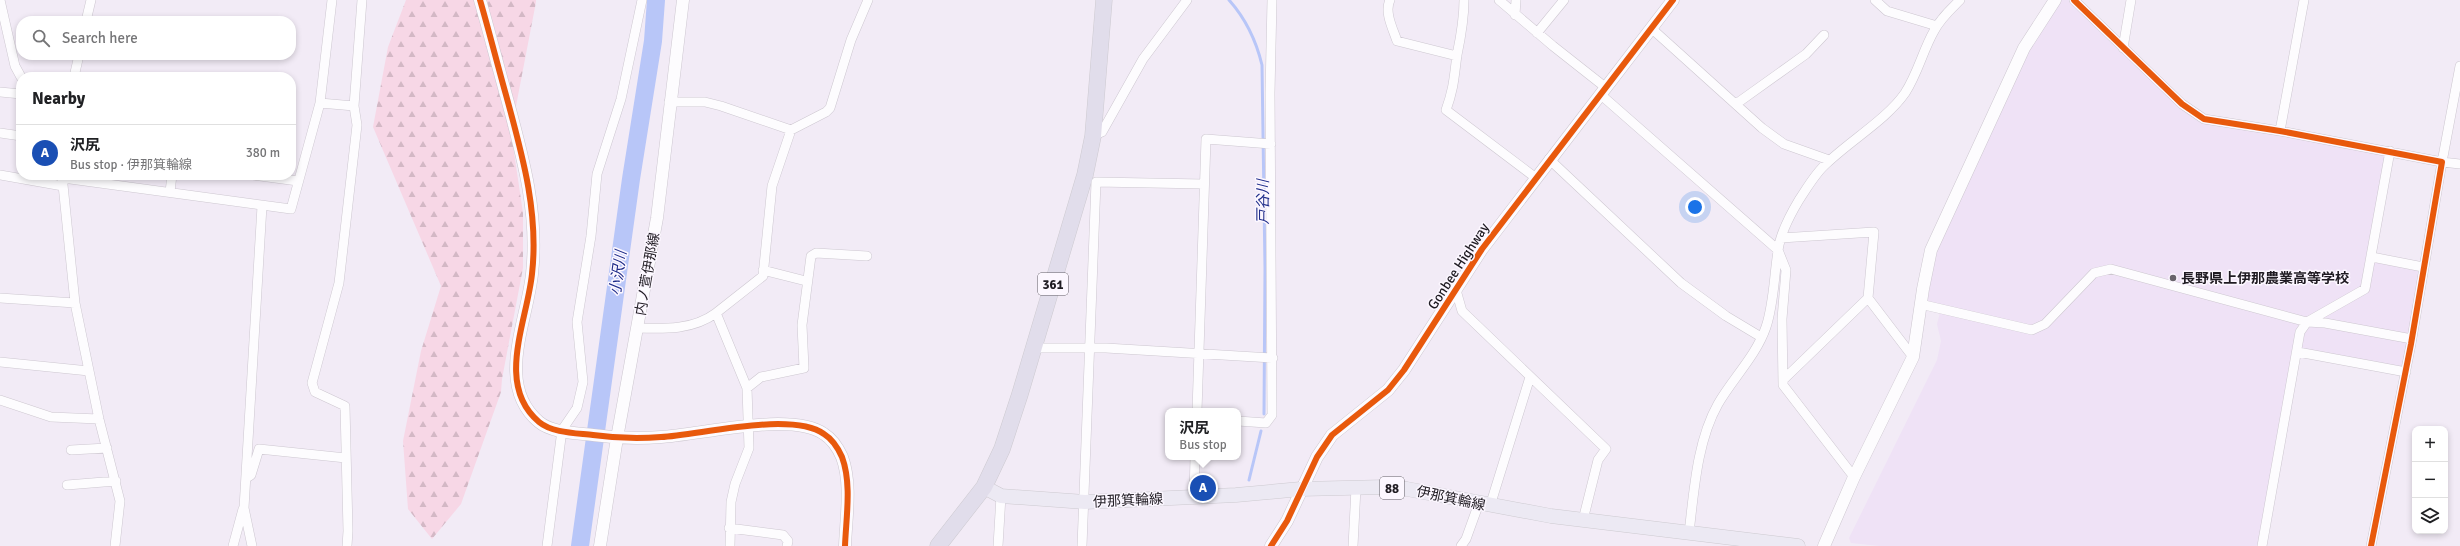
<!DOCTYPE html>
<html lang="en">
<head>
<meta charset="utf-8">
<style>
	:root { --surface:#fff; --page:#f6f6f6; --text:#202124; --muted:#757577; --line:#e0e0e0; --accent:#db2777 }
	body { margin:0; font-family:Signika,"Noto Sans JP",sans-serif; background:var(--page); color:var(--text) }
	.controls { position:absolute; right:12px; bottom:12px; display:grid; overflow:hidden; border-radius:8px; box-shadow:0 2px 6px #0003 }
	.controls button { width:36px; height:36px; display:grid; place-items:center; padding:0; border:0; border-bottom:1px solid var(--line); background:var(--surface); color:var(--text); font:20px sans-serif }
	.you { position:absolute; left:1695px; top:207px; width:14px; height:14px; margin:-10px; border:3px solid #fff; border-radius:50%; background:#1a73e8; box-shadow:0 0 0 6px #1a73e833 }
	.badge { display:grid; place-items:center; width:26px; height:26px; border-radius:50%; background:var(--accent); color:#fff; font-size:13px; font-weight:700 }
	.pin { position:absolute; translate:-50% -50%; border:2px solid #fff; box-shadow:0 1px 4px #0006 }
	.popup { position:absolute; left:1165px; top:408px; width:76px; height:52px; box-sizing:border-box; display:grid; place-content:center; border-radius:8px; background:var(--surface); filter:drop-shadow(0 1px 3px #0005); font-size:13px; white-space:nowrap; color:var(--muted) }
	.popup b { font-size:15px; color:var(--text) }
	.popup::after { content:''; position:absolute; left:50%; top:100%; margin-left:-8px; border:8px solid transparent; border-top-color:var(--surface) }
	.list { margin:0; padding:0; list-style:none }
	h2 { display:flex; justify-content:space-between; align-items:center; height:52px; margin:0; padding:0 16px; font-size:17px }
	h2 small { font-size:13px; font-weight:400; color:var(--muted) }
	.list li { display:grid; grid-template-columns:26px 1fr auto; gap:12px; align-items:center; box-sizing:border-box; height:56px; padding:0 16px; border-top:1px solid var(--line) }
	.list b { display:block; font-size:15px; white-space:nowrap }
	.list p { margin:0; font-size:13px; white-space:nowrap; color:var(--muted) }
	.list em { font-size:13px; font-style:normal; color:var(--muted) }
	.icon { flex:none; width:22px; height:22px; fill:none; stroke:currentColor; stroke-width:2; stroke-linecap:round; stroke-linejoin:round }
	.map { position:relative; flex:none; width:2460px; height:546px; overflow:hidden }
	.search { position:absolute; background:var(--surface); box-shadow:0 2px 6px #0003; left:16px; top:16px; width:280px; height:44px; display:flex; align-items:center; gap:10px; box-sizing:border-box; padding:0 14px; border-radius:16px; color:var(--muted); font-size:15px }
	.panel { position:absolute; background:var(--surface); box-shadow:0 2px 6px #0003; left:16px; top:72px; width:280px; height:108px; border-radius:16px }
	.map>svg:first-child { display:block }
</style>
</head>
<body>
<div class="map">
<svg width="2460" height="546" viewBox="0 0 2460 546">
	<defs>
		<pattern id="forest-firs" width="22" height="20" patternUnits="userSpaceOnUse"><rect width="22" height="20" fill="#f7d7e6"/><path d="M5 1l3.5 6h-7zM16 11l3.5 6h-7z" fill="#d3b8c5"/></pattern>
	</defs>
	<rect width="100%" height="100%" fill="#f2ebf6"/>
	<!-- built -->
	<path fill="#efe2f6" d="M2055 0H2074L2204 119 2390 151 2372 256 2423 267 2406 372 2298 352 2262 546H1880L1851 543 1849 538 1937 360 1941 341 1937 324 1941 309 1920 304 1931 250 2024 48Z"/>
	<!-- forest -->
	<path fill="url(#forest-firs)" d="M406 0H536V2L511 132 523 213V268L502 379 501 392 461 504 432 539 408 509 403 441 421 351 441 286 373 127 388 47Z"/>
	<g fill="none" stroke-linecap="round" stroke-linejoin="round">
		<!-- stream -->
		<path stroke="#b8c6f8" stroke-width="3" d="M1229 0C1246 19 1256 40 1262 65L1265 268 1264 414
			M1249 480 1261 431"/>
		<!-- river -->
		<path stroke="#b8c6f8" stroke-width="18" d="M580 546 631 179 653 41 656 0"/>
		<defs>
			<path id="street" d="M0 0 15 66 21 77
				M1390 0C1384 12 1393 29 1397 41L1457 56
				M1464 0C1464 20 1461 36 1457 55 1454 77 1454 88 1446 110L1536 178
				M1499 0 1553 46 1605 87
				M1875 0 1887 11 1937 26
				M2074 0 2182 104 2204 119 2280 131 2442 162 2411 344 2371 546
				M1515 15 1516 0
				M86 21 91 0
				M1651 28 1762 128 1784 144 1829 160
				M1537 33 1564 0
				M2123 48 2131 0
				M2460 66 2442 162 2460 164
				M74 77 79 55
				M0 92 21 94
				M1600 94 1778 250 1786 270 1782 319 1783 385 1854 477
				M669 102H705L721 106 791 130 826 112 830 108 851 40 868 0
				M320 103 354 106 357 125 339 283 312 383 315 392 345 406 348 531 347 546
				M1736 104 1806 54 1824 35
				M354 106 362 0
				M2280 131 2304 0
				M0 133 21 136
				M1093 136 1102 132 1143 59 1187 0
				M1549 159 1681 283 1726 316 1761 337
				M0 175 63 186
				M62 175 75 303 99 419 120 501 115 546
				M253 175 298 181
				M63 178 291 209 320 103 332 0
				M170 192 172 175
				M1781 238 1874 232 1868 298 1913 357
				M2372 257 2423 267
				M763 270 806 281
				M1456 290 1462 311 1606 449 1598 460 1583 520
				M0 298 75 303
				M1920 304 2032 330 2045 324 2094 273 2111 269 2307 322 2325 323 2412 339
				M637 328C665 329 693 330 716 313
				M1034 348H1106L1273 358
				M2298 352 2406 372
				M0 362 89 371
				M1783 380 1868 298
				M747 388 716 313 763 276 772 186 791 130
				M0 400 51 417 99 419
				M1197 411 1206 139 1271 144
				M1238 421 1266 423 1272 415 1270 93 1272 0
				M71 450 107 448
				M248 477 251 475 259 449 346 458
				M67 485 116 481
				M1194 496 1195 457
				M1490 506 1530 377
				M729 528 783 535 788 541 787 546
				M1689 533C1694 491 1697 441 1718 404 1733 378 1756 356 1766 327 1774 303 1774 276 1778 251 1780 233 1790 215 1799 200 1807 188 1816 172 1827 163 1851 140 1887 119 1905 93 1918 73 1923 50 1934 31 1940 19 1950 10 1960 0
				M233 546 243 509
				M252 546 244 508 262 206
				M547 546 562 430 577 408 583 382 577 322 591 236 597 174 621 99 642 0
				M730 546 731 502 735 484 749 448 747 388 761 377 804 368 802 325 811 256 816 253 867 256
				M998 546 1001 496
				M1082 546 1096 182 1204 184
				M1353 546 1356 488
				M1461 546 1466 539 1479 503
				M2262 546 2300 332 2307 322 2365 289 2390 151"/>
			<path id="secondary" d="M480 0C489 31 497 63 506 95 522 154 539 212 532 274 527 322 495 385 539 422 552 433 577 433 593 435 615 438 638 439 661 437 700 435 791 411 824 434 832 439 838 448 842 457 852 484 846 518 845 546
				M600 546 617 438 657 218 683 0
				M1271 546 1287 521 1317 457 1332 435 1388 390 1404 370 1482 249 1673 0
				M1824 546 1854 477 1913 357 1923 289 1931 250 2024 48 2055 0"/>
			<path id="primary" d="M984 487 1001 496 1085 502 1236 495 1301 489 1385 487 1407 489 1551 516 1798 546"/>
			<path id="highway" d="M938 546 984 487 1002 449 1020 394 1085 175 1093 136 1104 0"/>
		</defs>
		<!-- street casing -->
		<use href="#street" stroke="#cdc7d0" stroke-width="10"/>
		<!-- secondary casing -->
		<use href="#secondary" stroke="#cdc7d0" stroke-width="13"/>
		<!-- primary casing -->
		<use href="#primary" stroke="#cdcad0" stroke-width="15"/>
		<!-- highway casing -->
		<use href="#highway" stroke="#cdcad0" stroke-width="17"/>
		<!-- street -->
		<use href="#street" stroke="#fdfcfe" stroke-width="9"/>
		<!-- secondary -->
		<use href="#secondary" stroke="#fdfcfe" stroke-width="12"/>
		<!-- primary -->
		<use href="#primary" stroke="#ece9f3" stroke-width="14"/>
		<!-- highway -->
		<use href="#highway" stroke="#e1ddeb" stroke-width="16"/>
		<defs>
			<path id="cycleway" d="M480 0C489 31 497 63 506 95 522 154 539 212 532 274 527 322 495 385 539 422 552 433 577 433 593 435 615 438 638 439 661 437 700 435 791 411 824 434 832 439 838 448 842 457 852 484 846 518 845 546
				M2074 0 2182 104 2204 119 2280 131 2442 162 2411 344 2371 546
				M1271 546 1287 521 1317 457 1332 435 1388 390 1404 370 1482 249 1673 0"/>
		</defs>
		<!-- cycleway casing -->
		<use href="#cycleway" stroke="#fcf7ff" stroke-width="8"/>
		<!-- cycleway -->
		<use href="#cycleway" stroke="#e8590c" stroke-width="6"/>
	</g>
	<!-- markers -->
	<circle fill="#69646c" stroke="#fcf7ff" stroke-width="1.5" cx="2173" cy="278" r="4"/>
	<g text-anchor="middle" stroke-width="3" stroke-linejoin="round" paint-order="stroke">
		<!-- shield labels -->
		<g fill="#fcf7ff" stroke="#615d64" stroke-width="1">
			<rect x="1038" y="273" width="30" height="22" rx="3"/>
			<rect x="1380" y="477" width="24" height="22" rx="3"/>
		</g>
		<g font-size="13" font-weight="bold" fill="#1f1b22">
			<text x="1053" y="289">361</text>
			<text x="1392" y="493">88</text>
		</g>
		<!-- street labels -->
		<g font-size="14" fill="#1f1b22" stroke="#fcf7ff">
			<text transform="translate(1458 266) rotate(-57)" y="5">Gonbee Highway</text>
			<text transform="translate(647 274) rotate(-80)" y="5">内ノ萱伊那線</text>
			<text transform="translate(1451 498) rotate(12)" y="5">伊那箕輪線</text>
			<text transform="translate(1128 500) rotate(-3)" y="5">伊那箕輪線</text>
		</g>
		<!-- poi labels -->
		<g font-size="14" font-weight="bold" fill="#1f1b22" stroke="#fcf7ff" text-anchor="start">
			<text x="2181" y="283">長野県上伊那農業高等学校</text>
		</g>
		<!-- water labels -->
		<g font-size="15" font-style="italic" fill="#1e2c89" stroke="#fcf7ff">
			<text transform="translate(1263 202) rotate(-90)" y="5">戸谷川</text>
			<text transform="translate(618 273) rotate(-82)" y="5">小沢川</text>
		</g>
	</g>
</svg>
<div class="controls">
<button>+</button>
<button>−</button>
<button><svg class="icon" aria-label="layers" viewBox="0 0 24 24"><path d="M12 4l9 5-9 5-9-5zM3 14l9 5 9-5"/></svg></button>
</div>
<div class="you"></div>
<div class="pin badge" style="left:1203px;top:488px;background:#1a4fb4">A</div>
<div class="popup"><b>沢尻</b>Bus stop</div>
<div class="search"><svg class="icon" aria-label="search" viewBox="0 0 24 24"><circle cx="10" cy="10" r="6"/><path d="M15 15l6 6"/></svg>Search here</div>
<section class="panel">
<h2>Nearby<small></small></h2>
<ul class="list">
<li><span class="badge" style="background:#1a4fb4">A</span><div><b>沢尻</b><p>Bus stop · 伊那箕輪線</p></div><em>380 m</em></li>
</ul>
</section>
</div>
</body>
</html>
